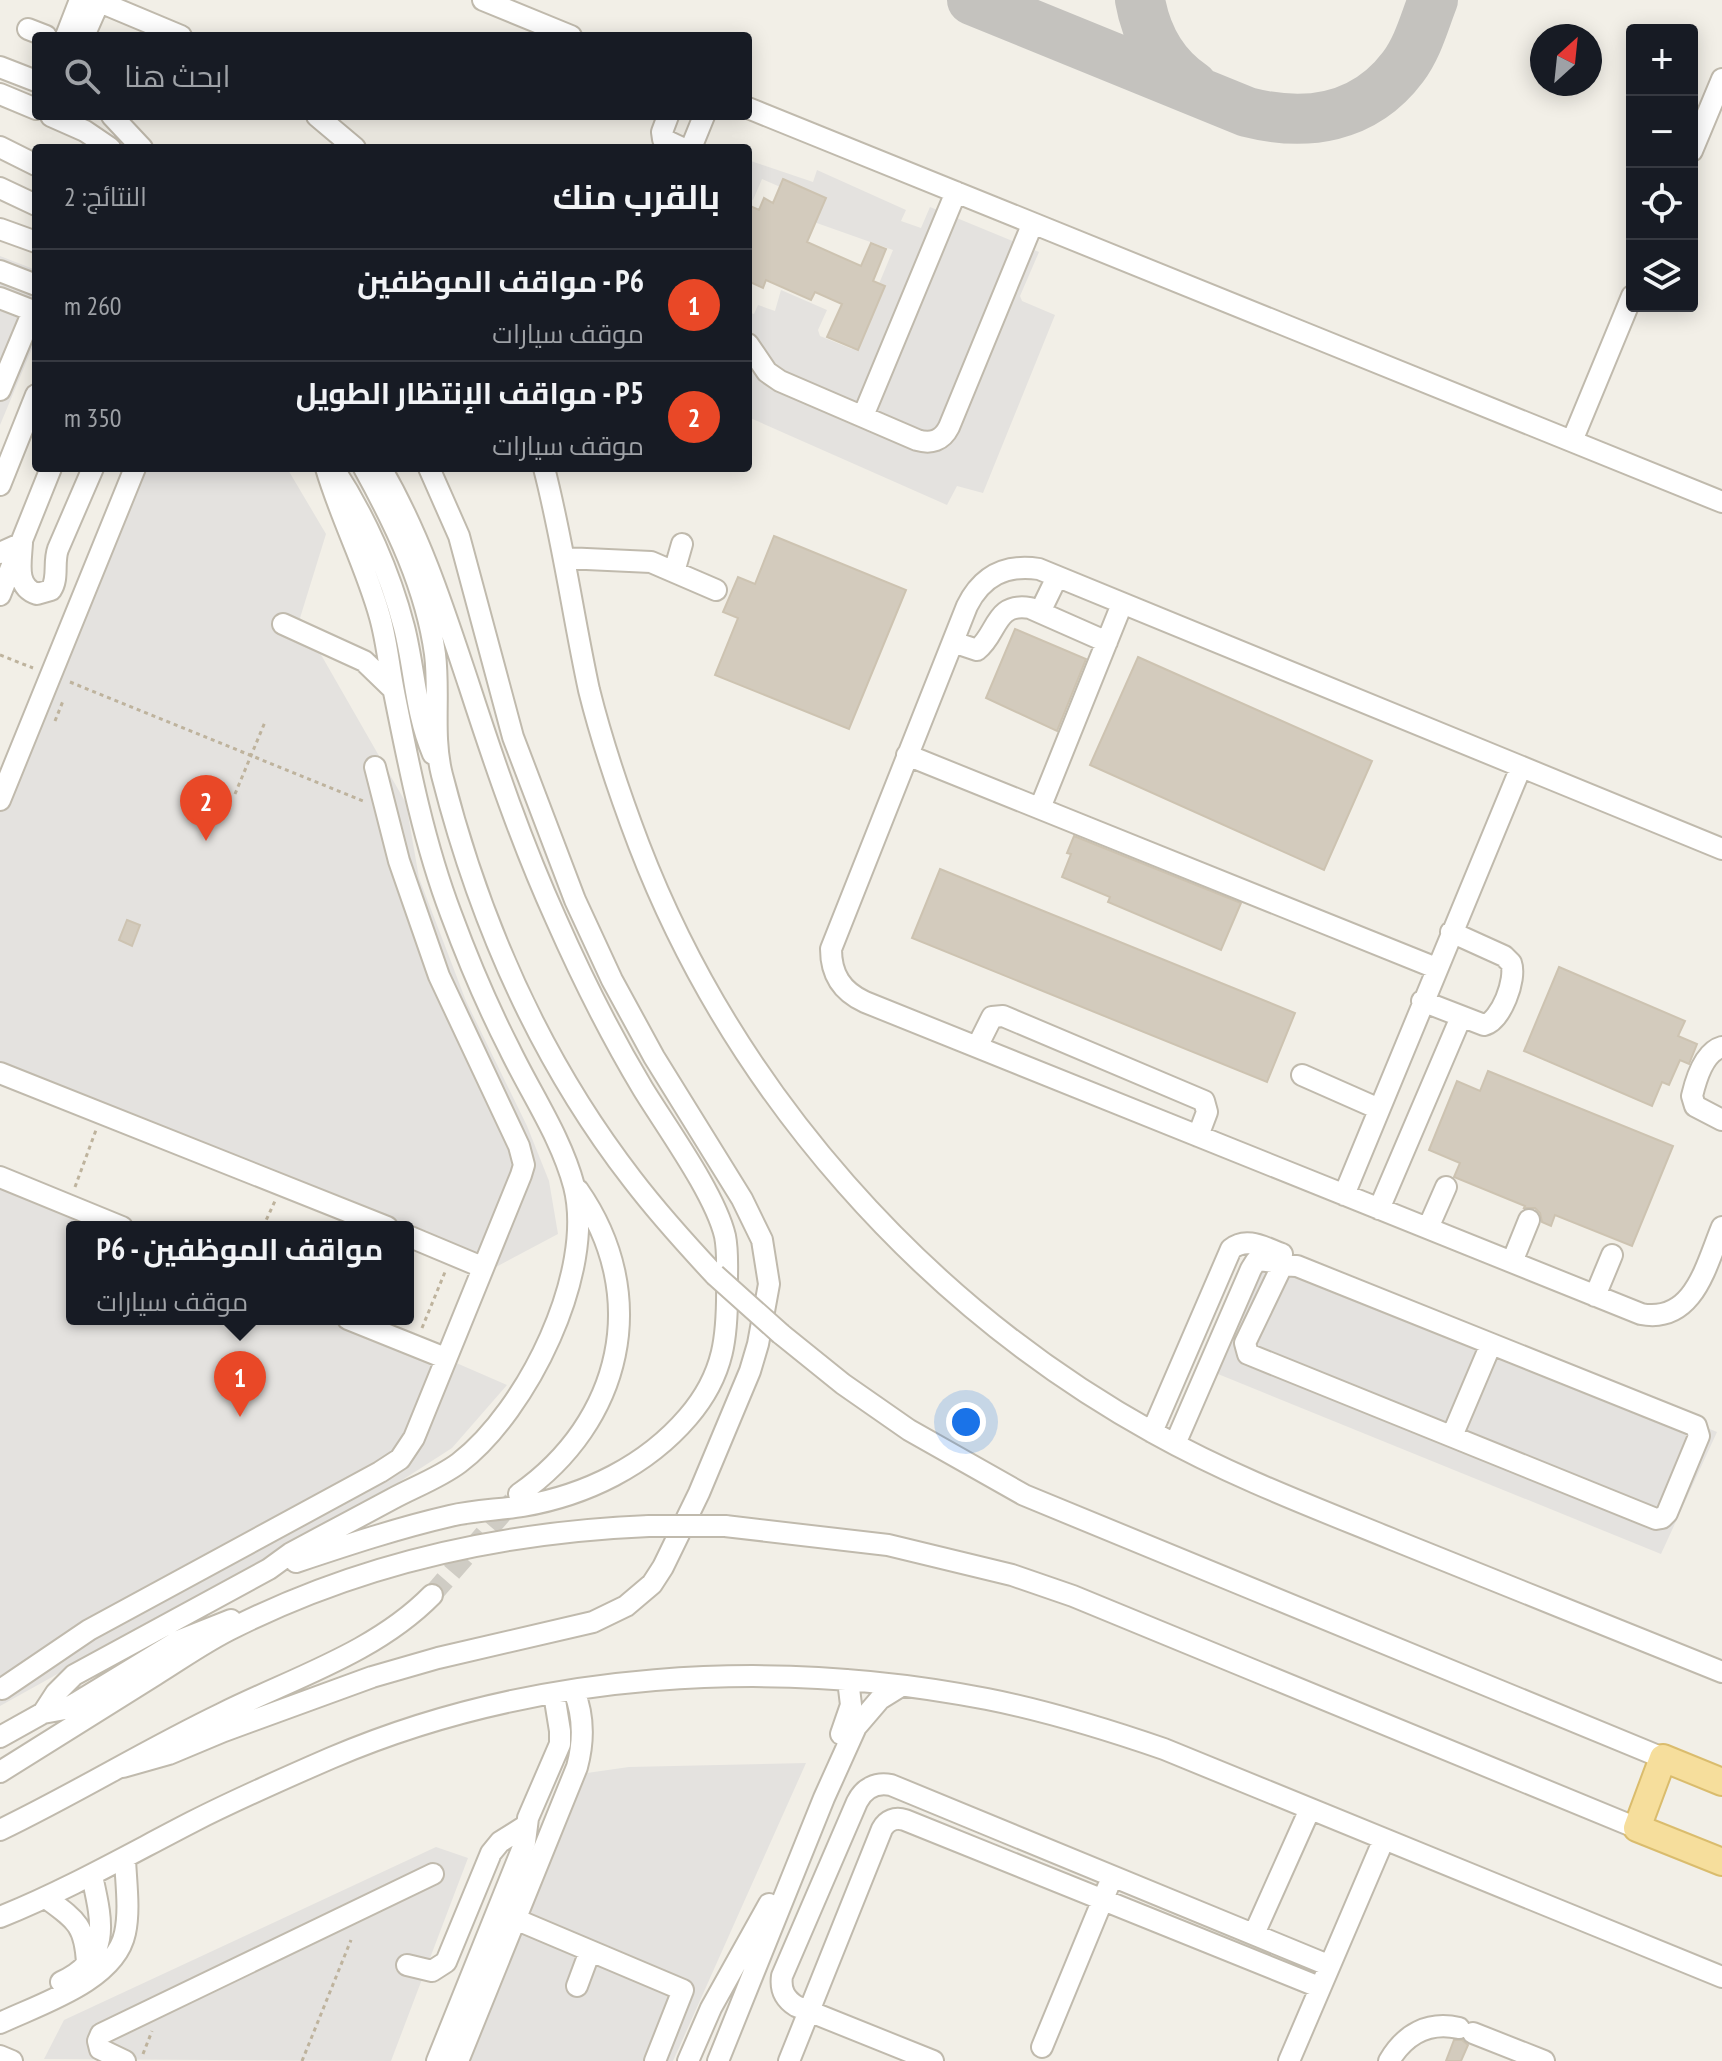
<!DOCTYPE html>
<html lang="ar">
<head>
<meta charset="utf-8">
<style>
	:root { --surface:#171b24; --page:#20242c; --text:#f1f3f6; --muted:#9ea1a6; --line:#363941; --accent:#e94827 }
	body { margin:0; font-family:"PT Sans Narrow",Cairo,sans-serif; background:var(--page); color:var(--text); direction:rtl }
	.controls { position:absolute; right:24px; top:24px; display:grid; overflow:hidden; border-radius:8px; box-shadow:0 4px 20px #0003 }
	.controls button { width:72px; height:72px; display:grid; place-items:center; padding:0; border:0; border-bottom:2px solid var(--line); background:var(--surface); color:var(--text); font:40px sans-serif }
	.compass { position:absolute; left:1530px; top:24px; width:72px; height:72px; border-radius:50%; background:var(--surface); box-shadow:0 4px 20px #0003; rotate:27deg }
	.you { position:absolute; left:966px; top:1422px; width:28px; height:28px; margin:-20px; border:6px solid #fff; border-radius:50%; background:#1a73e8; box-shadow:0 0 0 12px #1a73e833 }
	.badge { display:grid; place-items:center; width:52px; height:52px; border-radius:50%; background:var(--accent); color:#fff; font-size:26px; font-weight:700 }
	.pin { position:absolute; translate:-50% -66px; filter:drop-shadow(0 2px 4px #0008) }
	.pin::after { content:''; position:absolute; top:42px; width:28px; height:24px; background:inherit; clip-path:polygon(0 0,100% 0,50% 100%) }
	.popup { position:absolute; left:66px; top:1221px; width:348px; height:104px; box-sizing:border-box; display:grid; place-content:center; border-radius:8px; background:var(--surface); filter:drop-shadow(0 2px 6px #0005); font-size:26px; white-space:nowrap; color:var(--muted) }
	.popup b { font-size:30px; color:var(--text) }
	.popup::after { content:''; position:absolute; left:50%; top:100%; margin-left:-16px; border:16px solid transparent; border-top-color:var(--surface) }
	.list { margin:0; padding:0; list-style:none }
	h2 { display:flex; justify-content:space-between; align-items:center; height:104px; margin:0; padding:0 32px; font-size:34px }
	h2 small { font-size:26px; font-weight:400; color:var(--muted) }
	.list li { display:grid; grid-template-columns:52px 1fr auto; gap:24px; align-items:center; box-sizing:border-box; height:112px; padding:0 32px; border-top:2px solid var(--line) }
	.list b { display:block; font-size:30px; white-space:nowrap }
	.list p { margin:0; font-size:26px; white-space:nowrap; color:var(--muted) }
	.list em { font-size:26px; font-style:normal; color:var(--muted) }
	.icon { flex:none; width:44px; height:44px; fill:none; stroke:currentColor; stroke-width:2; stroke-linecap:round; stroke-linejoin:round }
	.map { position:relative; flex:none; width:1722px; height:2061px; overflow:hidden; direction:ltr }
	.search { position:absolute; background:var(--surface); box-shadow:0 4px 20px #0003; left:32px; top:32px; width:720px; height:88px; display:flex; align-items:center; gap:20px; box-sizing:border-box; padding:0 28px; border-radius:8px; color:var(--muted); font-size:30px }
	.panel { position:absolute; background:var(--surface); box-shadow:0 4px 20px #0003; left:32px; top:144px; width:720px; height:328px; border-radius:8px; direction:rtl }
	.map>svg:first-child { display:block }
</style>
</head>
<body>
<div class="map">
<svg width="1722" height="2061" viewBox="0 0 1722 2061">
	<rect width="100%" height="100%" fill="#f2efe7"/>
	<!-- parking -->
	<path fill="#e4e2df" d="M748 160 813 182 817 170 906 210 901 221 921 228 930 207 1039 252 1020 296 1022 301 1055 315 983 493 957 486 947 505 748 417V312L754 314 758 305 775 311 781 290 827 310 818 330 820 336 852 349 893 250 811 221 817 203 762 179 753 200 748 198Z
		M0 256 36 270V339L0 425Z
		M127 468H287L326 534 300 618 406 803 419 878 466 1001 527 1126 549 1181 558 1234 494 1268 408 1233V1227H393L0 1066V775Z
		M0 1165 143 1227H72V1319H355L507 1385 452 1448 379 1495 0 1706Z
		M1269 1248 1717 1432 1661 1554 1218 1374Z
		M806 1763 673 2061H464L520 1915 587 1773 629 1767Z
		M436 1847 468 1858 391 2061 44 2059 64 2020Z"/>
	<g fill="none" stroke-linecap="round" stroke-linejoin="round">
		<!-- taxiway -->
		<path stroke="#c4c2be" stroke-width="50" d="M972 0 1247 112C1306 127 1364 119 1403 67 1418 47 1424 23 1433 0
			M1140 0C1146 34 1163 66 1193 86"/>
	</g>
	<!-- building -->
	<path fill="#d3cbbd" stroke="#cdc3b1" stroke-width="2" d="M783 179 826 198 807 242 861 266 871 243 886 249 873 281 885 286 858 350 827 337 842 304 815 292 811 300 766 280 763 288 748 281V205L759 210 764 198 773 203Z
		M774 536 906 590 849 729 715 675 738 618 723 612 738 577 755 584Z
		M1015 629 1086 659 1057 731 986 698Z
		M1138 657 1372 761 1324 870 1090 765Z
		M1074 836 1241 903 1221 950 1108 902 1110 897 1062 877 1071 854 1067 853Z
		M940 869 1295 1013 1267 1082 912 938Z
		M127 920 140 925 132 946 119 940Z
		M1559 967 1685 1021 1678 1036 1697 1044 1689 1064 1680 1060 1669 1085 1662 1082 1652 1106 1524 1051Z
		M1488 1071 1673 1146 1632 1246 1555 1215 1551 1226 1542 1222 1540 1213 1535 1208H1524L1525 1206 1454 1177 1460 1163 1429 1150 1457 1081 1480 1091Z
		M1454 2040H1462L1468 2045 1461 2061H1446Z"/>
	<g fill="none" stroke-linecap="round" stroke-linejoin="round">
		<!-- minor-tunnel -->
		<path stroke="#cfccc4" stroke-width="20" stroke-dasharray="20 10" stroke-linecap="butt" d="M432 1595 513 1501"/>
		<defs>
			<path id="minor" d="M95 0 181 36
				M483 0 571 36
				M28 29 46 36
				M66 36 80 0
				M84 36 99 2
				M0 67 36 81
				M0 94 36 109
				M748 108 1722 502
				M51 116 85 131 110 148
				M112 116 142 148
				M317 116 355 148
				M668 116 662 132 663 139 682 148
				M0 147 36 165
				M691 148 704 116
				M1692 151 1722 79
				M0 188 36 205
				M0 229 36 242
				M0 271 36 285
				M0 298 36 312
				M748 344 767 372 780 381 917 440C931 444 942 441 949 427L1032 225
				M0 390 33 311
				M863 416 956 192
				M1572 441 1632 296
				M364 468C396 526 426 588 435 654 440 694 432 736 442 775 479 920 540 1060 632 1179 658 1213 686 1244 715 1275
				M544 468C563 541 573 616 589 690 602 742 620 795 639 845 734 1092 923 1305 1154 1433 1231 1476 1313 1507 1394 1540 1503 1584 1613 1628 1722 1672
				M334 469C365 516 390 573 404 627 415 670 415 712 433 754
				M0 485 36 395
				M0 553 22 543C21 562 15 587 37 594L51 590C59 578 53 563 58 549L93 468
				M565 558 651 562 716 590
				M674 572 682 544
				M0 595 51 468
				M1040 612 1057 577
				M283 624 364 661 393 689
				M953 642 977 650C998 634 994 602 1030 608L1107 642
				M907 755 1436 968
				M0 800 135 468
				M1040 808 1122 604
				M1722 849 1039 569C1006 564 982 576 967 606L831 949C831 974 841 991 865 1002L1641 1314C1694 1324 1706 1265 1722 1227
				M1422 1001 1484 1025C1501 1021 1517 979 1511 963L1504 956 1451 932
				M977 1047 992 1017 1003 1016 1204 1101 1207 1112 1198 1136
				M1722 1047C1704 1052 1696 1079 1692 1096L1695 1106 1722 1120
				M0 1073 387 1227
				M1302 1075 1379 1109
				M0 1177 122 1227
				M1344 1195 1521 767
				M1379 1209 1461 1017
				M1428 1228 1446 1187
				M408 1236 482 1267
				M1512 1262 1529 1220
				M1595 1296 1612 1255
				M348 1319 445 1358
				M781 1334 843 1384 909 1430 1024 1495 1663 1758
				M1152 1432 1231 1249C1247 1236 1265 1248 1282 1254
				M1452 1436 1491 1344
				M1175 1444 1251 1269 1256 1261C1269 1258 1283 1267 1297 1266L1696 1426 1699 1436 1667 1513 1662 1518 1656 1519 1248 1354 1245 1343 1282 1266
				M519 1494C622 1422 652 1296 578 1190
				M725 1526 888 1545 1012 1575 1073 1596 1637 1828
				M296 1562C347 1545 398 1528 450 1516 475 1510 499 1510 523 1506 586 1495 646 1466 688 1417 725 1374 728 1335 727 1280 727 1266 728 1251 725 1236 715 1194 667 1128 643 1089 610 1034 582 978 556 919 522 844 495 765 469 685 444 610 421 537 381 468
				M2 1689 89 1630 380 1472 400 1459 414 1438 521 1175 524 1165 519 1146 439 976 399 861 375 767
				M43 1713 56 1693 74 1675 269 1569 291 1553C325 1535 358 1517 392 1499 414 1487 439 1478 459 1463 527 1411 596 1272 574 1186 561 1137 531 1094 509 1048 487 1005 468 960 451 914 424 843 409 767 394 692 389 667 387 642 380 617 366 566 341 519 326 468
				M841 1734 851 1705 848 1680
				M0 1737 43 1713 65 1709 76 1703 178 1641 231 1620
				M123 1767 169 1754 224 1731 372 1677 438 1658 593 1622 626 1606 652 1584 663 1567 699 1493 750 1371 758 1344 769 1284 762 1240 742 1199 654 1057 612 980 575 900 513 737 459 536 429 468
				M0 1772C52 1740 103 1707 155 1675 181 1659 206 1641 233 1628 364 1562 504 1532 649 1526
				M0 1830C75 1794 146 1750 221 1714 293 1678 375 1653 432 1595
				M46 1898C76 1920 85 1925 87 1963
				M0 1917C67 1890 128 1855 192 1822 237 1799 285 1778 331 1758 535 1671 772 1657 987 1699 1048 1711 1106 1729 1164 1749L1722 1977
				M515 1919 683 1990 655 2061
				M1254 1934 1310 1809
				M407 1965 432 1971 446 1962 491 1853 500 1842 527 1825
				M61 1982C112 1959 102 1921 92 1876
				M577 1986 590 1951
				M0 2023C40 2004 115 1981 125 1933 130 1910 126 1883 125 1859
				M1473 2033 1544 2061
				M1042 2047 1108 1887
				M0 2056 12 2061
				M125 2061 100 2049 98 2041 101 2034 433 1874
				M437 2061 525 1842 528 1818 560 1744V1731L554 1694
				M458 2061 577 1767C584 1741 584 1716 574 1691
				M688 2061 711 2008 769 1904
				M718 2061 824 1798 856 1727 880 1699 901 1686
				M789 2061 882 1829C887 1820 895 1817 905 1820L1319 1987
				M933 2061 796 2006C785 1999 780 1990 782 1976L857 1802C864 1788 876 1782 891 1785L1328 1965
				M1289 2061 1384 1839
				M1389 2061C1405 2034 1428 2021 1459 2028"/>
			<path id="major" d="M1722 1782 1663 1758 1637 1828 1722 1862"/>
		</defs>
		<!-- minor casing -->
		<use href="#minor" stroke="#c0baad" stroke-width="24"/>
		<!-- major casing -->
		<use href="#major" stroke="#dabc6d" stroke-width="30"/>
		<!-- path -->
		<path stroke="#beb39d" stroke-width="3" stroke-dasharray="4 4" stroke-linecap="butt" d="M0 655 33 668
			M70 682 363 801
			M55 721 63 701
			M235 794 265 722
			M75 1187 96 1130
			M263 1227 275 1201
			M422 1328 445 1272
			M143 2054 152 2031
			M302 2061 351 1940"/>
		<!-- minor -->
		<use href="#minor" stroke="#fff" stroke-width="20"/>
		<!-- major -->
		<use href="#major" stroke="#f6de9c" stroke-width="26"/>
		<defs>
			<path id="minor-bridge" d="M715 1275 781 1334
				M649 1526H725"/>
		</defs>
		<!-- minor-bridge casing -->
		<use href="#minor-bridge" stroke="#c0baad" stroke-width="24" stroke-linecap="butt"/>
		<!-- minor-bridge -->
		<use href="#minor-bridge" stroke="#fff" stroke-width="20"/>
	</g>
</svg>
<div class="controls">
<button>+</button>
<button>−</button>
<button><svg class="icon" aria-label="locate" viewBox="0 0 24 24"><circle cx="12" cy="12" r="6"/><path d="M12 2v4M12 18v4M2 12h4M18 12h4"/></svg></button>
<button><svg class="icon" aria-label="layers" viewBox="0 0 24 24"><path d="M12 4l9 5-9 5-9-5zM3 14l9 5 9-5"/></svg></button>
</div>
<svg class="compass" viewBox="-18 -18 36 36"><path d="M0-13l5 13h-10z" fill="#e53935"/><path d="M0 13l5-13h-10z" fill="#9ea1a6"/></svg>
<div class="you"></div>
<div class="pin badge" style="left:240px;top:1417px">1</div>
<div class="popup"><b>P6 - مواقف الموظفين</b>موقف سيارات</div>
<div class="pin badge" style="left:206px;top:841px">2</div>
<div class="search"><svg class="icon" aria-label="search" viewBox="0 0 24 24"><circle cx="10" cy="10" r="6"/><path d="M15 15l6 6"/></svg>ابحث هنا</div>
<section class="panel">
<h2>بالقرب منك<small>النتائج: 2</small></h2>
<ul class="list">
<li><span class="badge">1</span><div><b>P6 - مواقف الموظفين</b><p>موقف سيارات</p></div><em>260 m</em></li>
<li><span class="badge">2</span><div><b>P5 - مواقف الإنتظار الطويل</b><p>موقف سيارات</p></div><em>350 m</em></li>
</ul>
</section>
</div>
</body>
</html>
